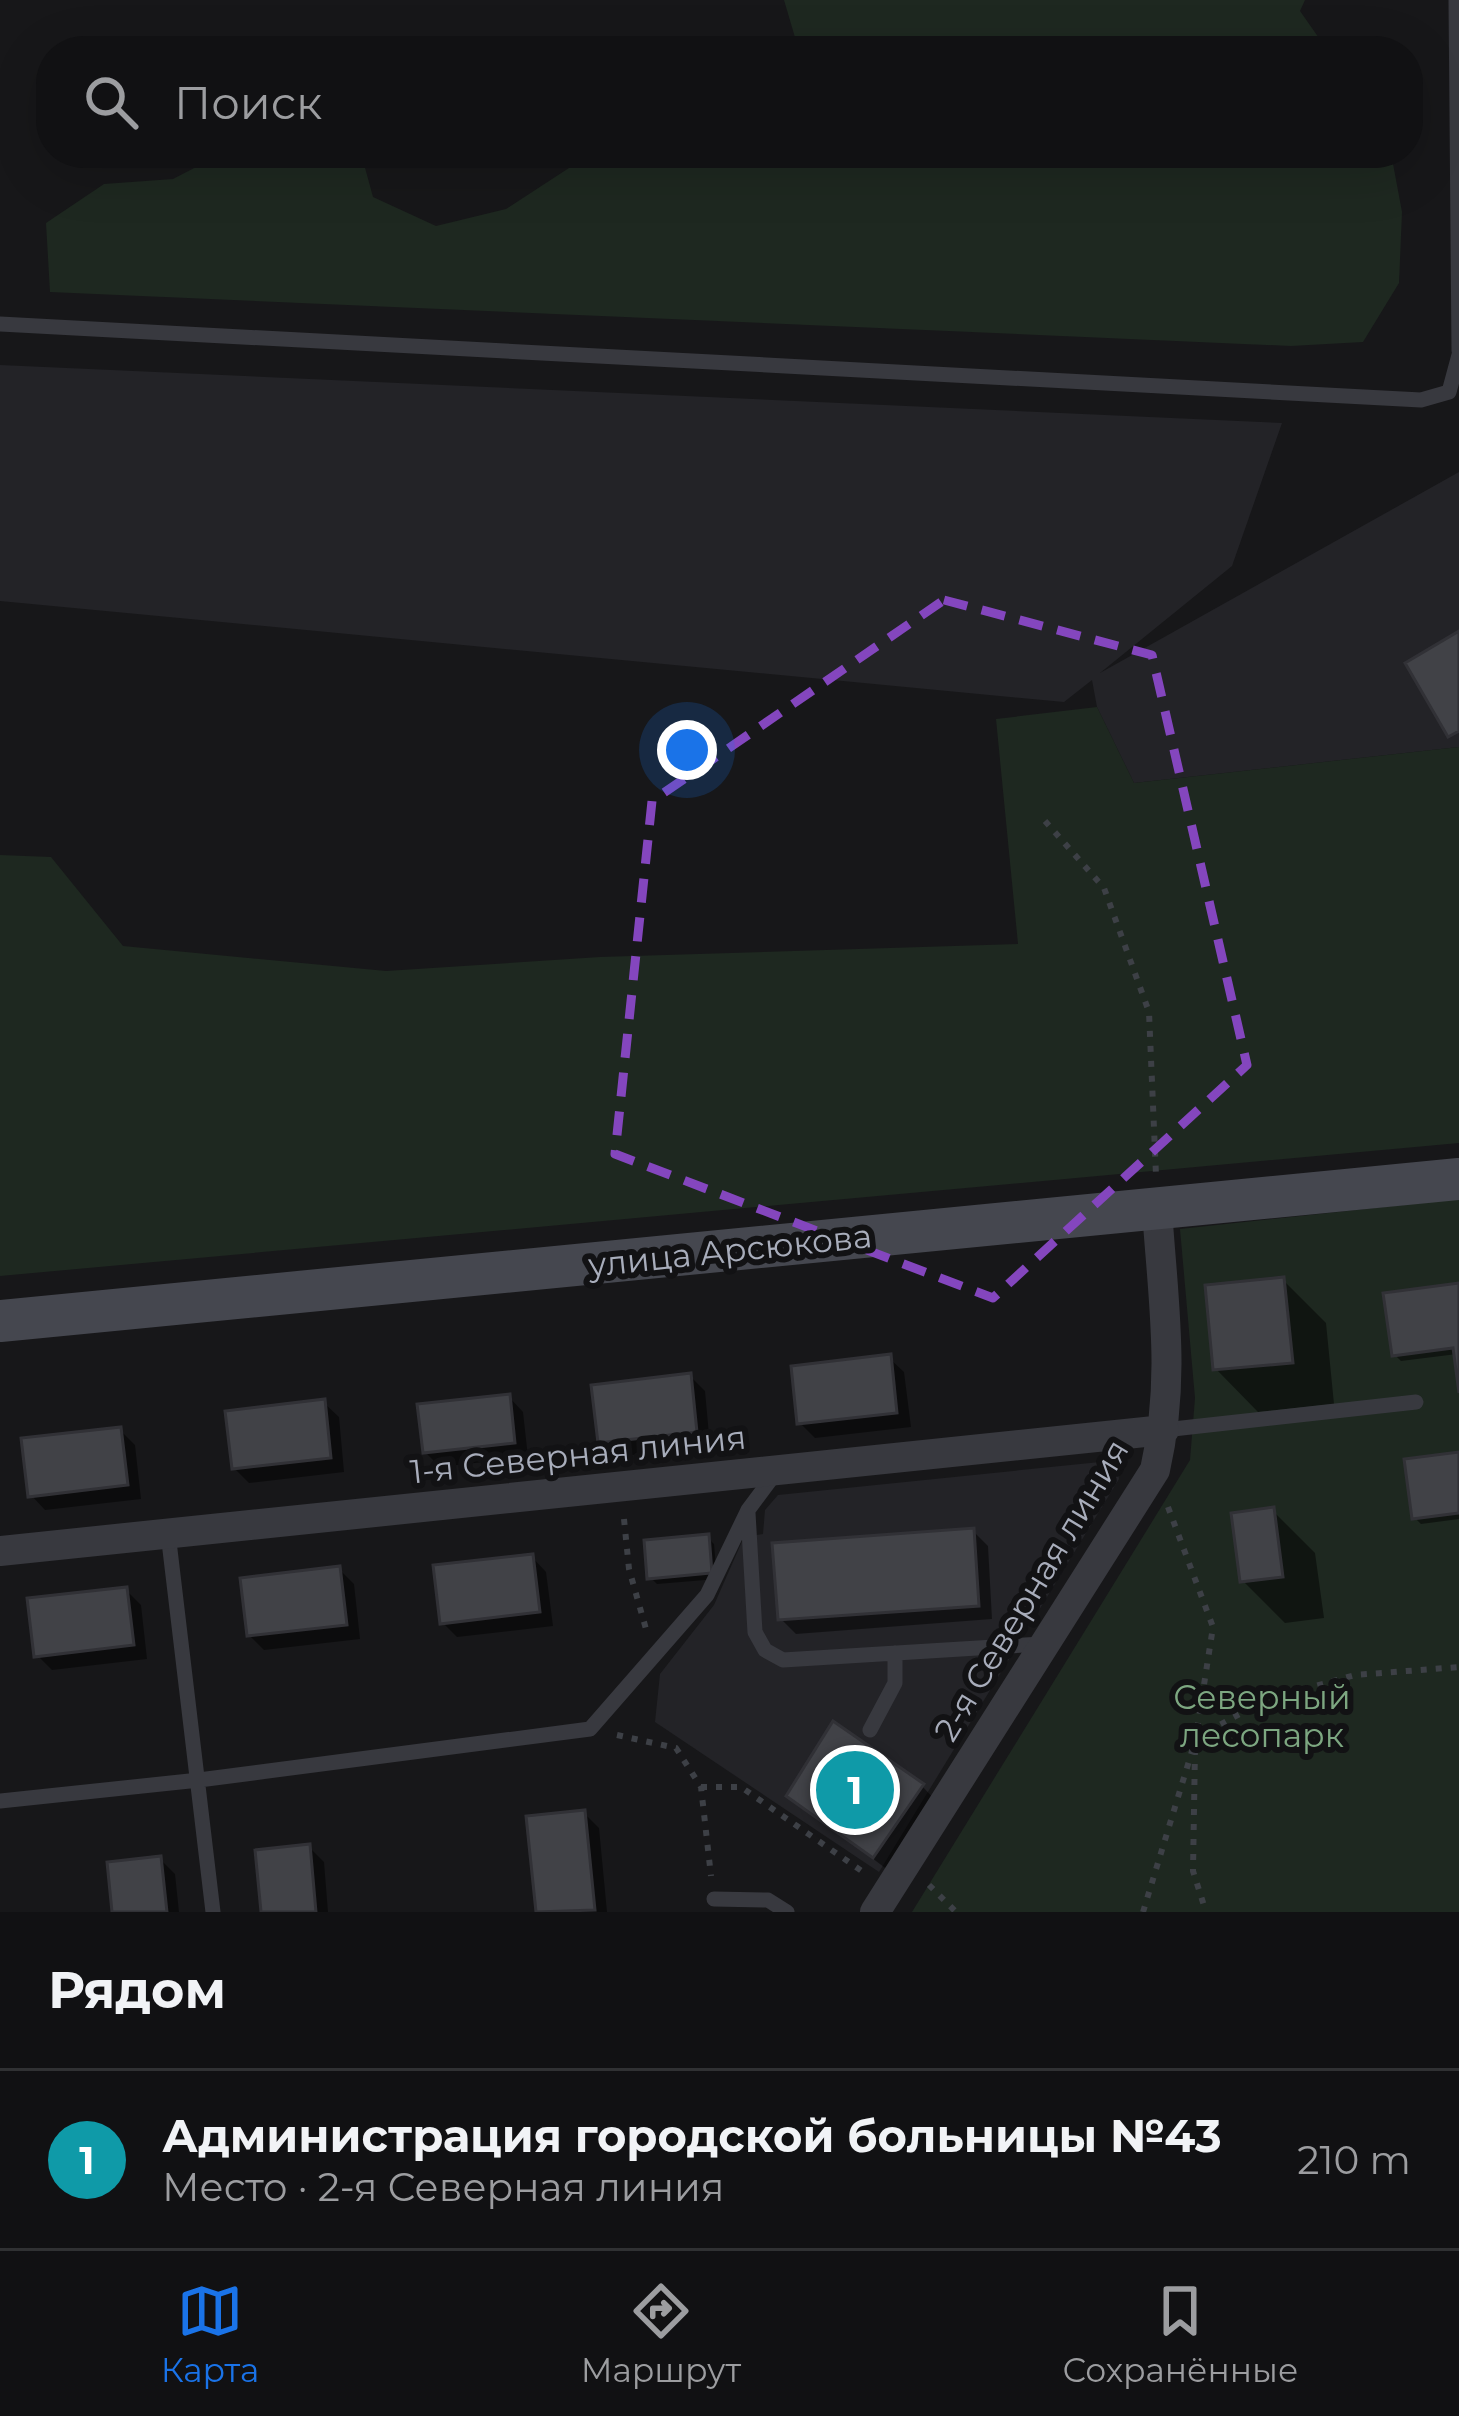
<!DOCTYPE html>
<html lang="ru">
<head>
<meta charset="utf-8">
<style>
	:root { --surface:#111113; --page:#1e1f21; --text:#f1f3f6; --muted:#9c9da0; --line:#303133; --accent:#1a73e8 }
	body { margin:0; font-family:Montserrat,sans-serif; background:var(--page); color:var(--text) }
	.you { position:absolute; left:687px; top:750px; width:42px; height:42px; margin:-30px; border:9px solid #fff; border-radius:50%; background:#1a73e8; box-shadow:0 0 0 18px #1a73e833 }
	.badge { display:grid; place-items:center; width:78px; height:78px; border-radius:50%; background:var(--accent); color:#fff; font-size:39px; font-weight:700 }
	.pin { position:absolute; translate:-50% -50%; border:6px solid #fff; box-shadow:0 3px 12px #0006 }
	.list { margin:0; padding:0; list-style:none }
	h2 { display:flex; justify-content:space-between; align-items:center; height:156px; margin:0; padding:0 48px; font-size:51px }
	h2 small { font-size:39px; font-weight:400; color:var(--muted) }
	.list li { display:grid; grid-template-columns:78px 1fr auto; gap:36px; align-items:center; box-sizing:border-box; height:180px; padding:0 48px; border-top:3px solid var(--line) }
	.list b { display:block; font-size:45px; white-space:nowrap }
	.list p { margin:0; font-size:39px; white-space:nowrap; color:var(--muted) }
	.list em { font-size:39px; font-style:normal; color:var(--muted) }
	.icon { flex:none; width:66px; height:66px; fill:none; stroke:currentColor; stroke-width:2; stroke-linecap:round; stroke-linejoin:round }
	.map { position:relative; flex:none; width:1459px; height:1912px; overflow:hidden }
	.search { position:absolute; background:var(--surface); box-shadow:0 12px 48px #0002; left:36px; right:36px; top:36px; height:132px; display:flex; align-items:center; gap:30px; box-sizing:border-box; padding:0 42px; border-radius:48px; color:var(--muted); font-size:45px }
	.sheet { height:336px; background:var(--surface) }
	nav { display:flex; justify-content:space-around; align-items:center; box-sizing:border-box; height:168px; border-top:3px solid var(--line); background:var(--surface); font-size:33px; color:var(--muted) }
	nav a { display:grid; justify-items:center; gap:6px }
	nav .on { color:var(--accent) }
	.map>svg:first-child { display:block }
</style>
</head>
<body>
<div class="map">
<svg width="1459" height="1912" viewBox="0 0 1459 1912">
	<rect width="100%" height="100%" fill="#171719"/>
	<!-- built -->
	<path fill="#232327" d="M0 365 1282 423 1232 566 1100 673 1459 472V747L1134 783 1097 707 1092 680 1064 702 0 601Z
		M1100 1462 1117 1465 1119 1479 879 1872 655 1722 660 1674 714 1605 744 1537 763 1534 765 1510 778 1495Z"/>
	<!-- green -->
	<path fill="#1e2820" d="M784 0H1305L1300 11 1328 51H799Z
		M223 153H361L373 197 436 226 506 209 592 153H1391L1402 212 1399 283 1363 342 1291 346 50 292 46 223 104 184 173 179Z
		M1097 707 1134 783 1459 747V1143L0 1276V855L51 857 123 946 386 971 600 957 1018 944 996 719Z
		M1459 1199V1912H912L1190 1460 1195 1398 1180 1229Z"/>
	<!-- shadow -->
	<path fill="#0007" d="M1283 1280 1326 1323 1334 1404 1258 1412 1216 1369Z
		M1459 1286V1370L1457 1354 1401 1361 1395 1355Z
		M889 1358 904 1372 911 1427 815 1438 800 1423Z
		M690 1376 705 1391 710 1446 615 1457 600 1442Z
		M509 1397 523 1412 528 1457 440 1467 425 1452Z
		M324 1403 339 1417 344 1472 249 1483 234 1468Z
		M120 1430 135 1445 141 1499 45 1510 31 1495Z
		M1459 1455V1519L1421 1524 1415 1518Z
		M1273 1511 1315 1553 1324 1618 1285 1623 1242 1580Z
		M973 1531 988 1546 992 1619 796 1634 781 1619Z
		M707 1537 714 1544 717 1579 657 1584 650 1577Z
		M532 1557 546 1572 553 1626 457 1637 442 1622Z
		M339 1569 354 1584 360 1639 264 1650 249 1635Z
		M126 1590 141 1605 147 1659 52 1670 37 1655Z
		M922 1786 936 1801 889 1871 790 1795Z
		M584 1813 599 1828 607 1912H539L530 1819Z
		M309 1847 324 1862 328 1912H264Z
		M160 1859 175 1874 179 1912H115Z"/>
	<!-- building -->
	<path fill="#414247" stroke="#313136" stroke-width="3" d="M1459 631V731L1448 737 1405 663Z
		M1284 1277 1293 1363 1213 1370 1205 1285Z
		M1459 1283V1393L1453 1348 1392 1356 1383 1293Z
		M891 1354 897 1413 797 1424 791 1366Z
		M691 1373 697 1432 598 1443 591 1385Z
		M510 1394 515 1443 423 1453 417 1404Z
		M325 1399 331 1458 232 1469 225 1411Z
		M121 1427 128 1485 28 1497 21 1438Z
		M1459 1452V1513L1412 1519 1404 1459Z
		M1274 1507 1283 1577 1240 1582 1231 1513Z
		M974 1528 979 1606 778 1620 772 1543Z
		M709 1534 712 1573 647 1579 644 1540Z
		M533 1554 540 1612 440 1624 433 1565Z
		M340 1566 347 1625 247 1636 240 1578Z
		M127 1587 134 1645 34 1657 27 1598Z
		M833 1721 924 1784 873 1858 786 1796Z
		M585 1810 595 1910 536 1912 526 1816Z
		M310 1844 316 1912H261L255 1850Z
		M161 1856 167 1912H112L107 1862Z"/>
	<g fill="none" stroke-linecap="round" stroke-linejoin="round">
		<!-- path -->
		<path stroke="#3d4046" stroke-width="6" stroke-dasharray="6 9" stroke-linecap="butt" d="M1045 821 1104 888 1149 1012 1156 1175
			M1168 1507 1213 1627 1196 1736
			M624 1519 629 1569 646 1629
			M617 1735 676 1748 701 1787 711 1876
			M1195 1749 1193 1871 1206 1912
			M701 1787H741L866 1874
			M929 1885 956 1912
			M1143 1912 1196 1738 1265 1700 1355 1675 1459 1667"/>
		<!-- lane -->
		<path stroke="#38393f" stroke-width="15" d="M1456 0 1459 351
			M0 324 1421 400 1449 392 1459 355
			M1164 1430 1416 1402
			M748 1513 755 1632 765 1650 783 1660 1042 1644
			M168 1533 213 1912
			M870 1730 895 1683V1653
			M0 1801 199 1780 590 1729 707 1595 748 1510 777 1471
			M714 1899 768 1900 787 1912"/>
		<!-- street -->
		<path stroke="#38393f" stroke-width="30" d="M0 1551 1164 1430
			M875 1912 1155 1470C1176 1378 1163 1301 1157 1209"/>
		<!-- secondary -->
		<path stroke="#45474f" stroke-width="42" d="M0 1321 1459 1179"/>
	</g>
	<!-- marked area -->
	<path fill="none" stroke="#8446be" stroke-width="9" stroke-dasharray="24 15" stroke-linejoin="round" d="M944 600 1152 655 1247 1065 993 1298 615 1154 652 801Z"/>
	<g text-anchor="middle" stroke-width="12" stroke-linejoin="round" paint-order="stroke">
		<!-- street labels -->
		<g font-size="33" fill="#a8adbb" stroke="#121214">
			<text transform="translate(730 1250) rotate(-6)" y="12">улица Арсюкова</text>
			<text transform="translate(578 1454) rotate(-6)" y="12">1-я Северная линия</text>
			<text transform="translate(1031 1590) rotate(-59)" y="12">2-я Северная линия</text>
		</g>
		<!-- park labels -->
		<g font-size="33" fill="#7da781" stroke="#121214">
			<text x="1262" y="1709">Северный<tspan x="1262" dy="38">лесопарк</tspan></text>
		</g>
	</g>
</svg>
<div class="you"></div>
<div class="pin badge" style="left:855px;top:1790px;background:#0f9aa8">1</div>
<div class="search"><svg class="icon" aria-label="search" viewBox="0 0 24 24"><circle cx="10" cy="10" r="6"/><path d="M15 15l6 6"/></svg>Поиск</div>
</div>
<section class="sheet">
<h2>Рядом<small></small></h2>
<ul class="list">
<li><span class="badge" style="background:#0f9aa8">1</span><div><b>Администрация городской больницы №43</b><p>Место · 2-я Северная линия</p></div><em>210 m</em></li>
</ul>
</section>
<nav>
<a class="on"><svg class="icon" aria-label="map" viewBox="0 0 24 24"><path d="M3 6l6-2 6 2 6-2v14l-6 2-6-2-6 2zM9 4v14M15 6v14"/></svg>Карта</a>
<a><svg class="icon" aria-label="directions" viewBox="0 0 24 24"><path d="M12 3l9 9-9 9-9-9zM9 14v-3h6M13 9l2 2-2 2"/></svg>Маршрут</a>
<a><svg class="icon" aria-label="saved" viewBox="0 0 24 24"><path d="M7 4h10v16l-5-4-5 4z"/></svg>Сохранённые</a>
</nav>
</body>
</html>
